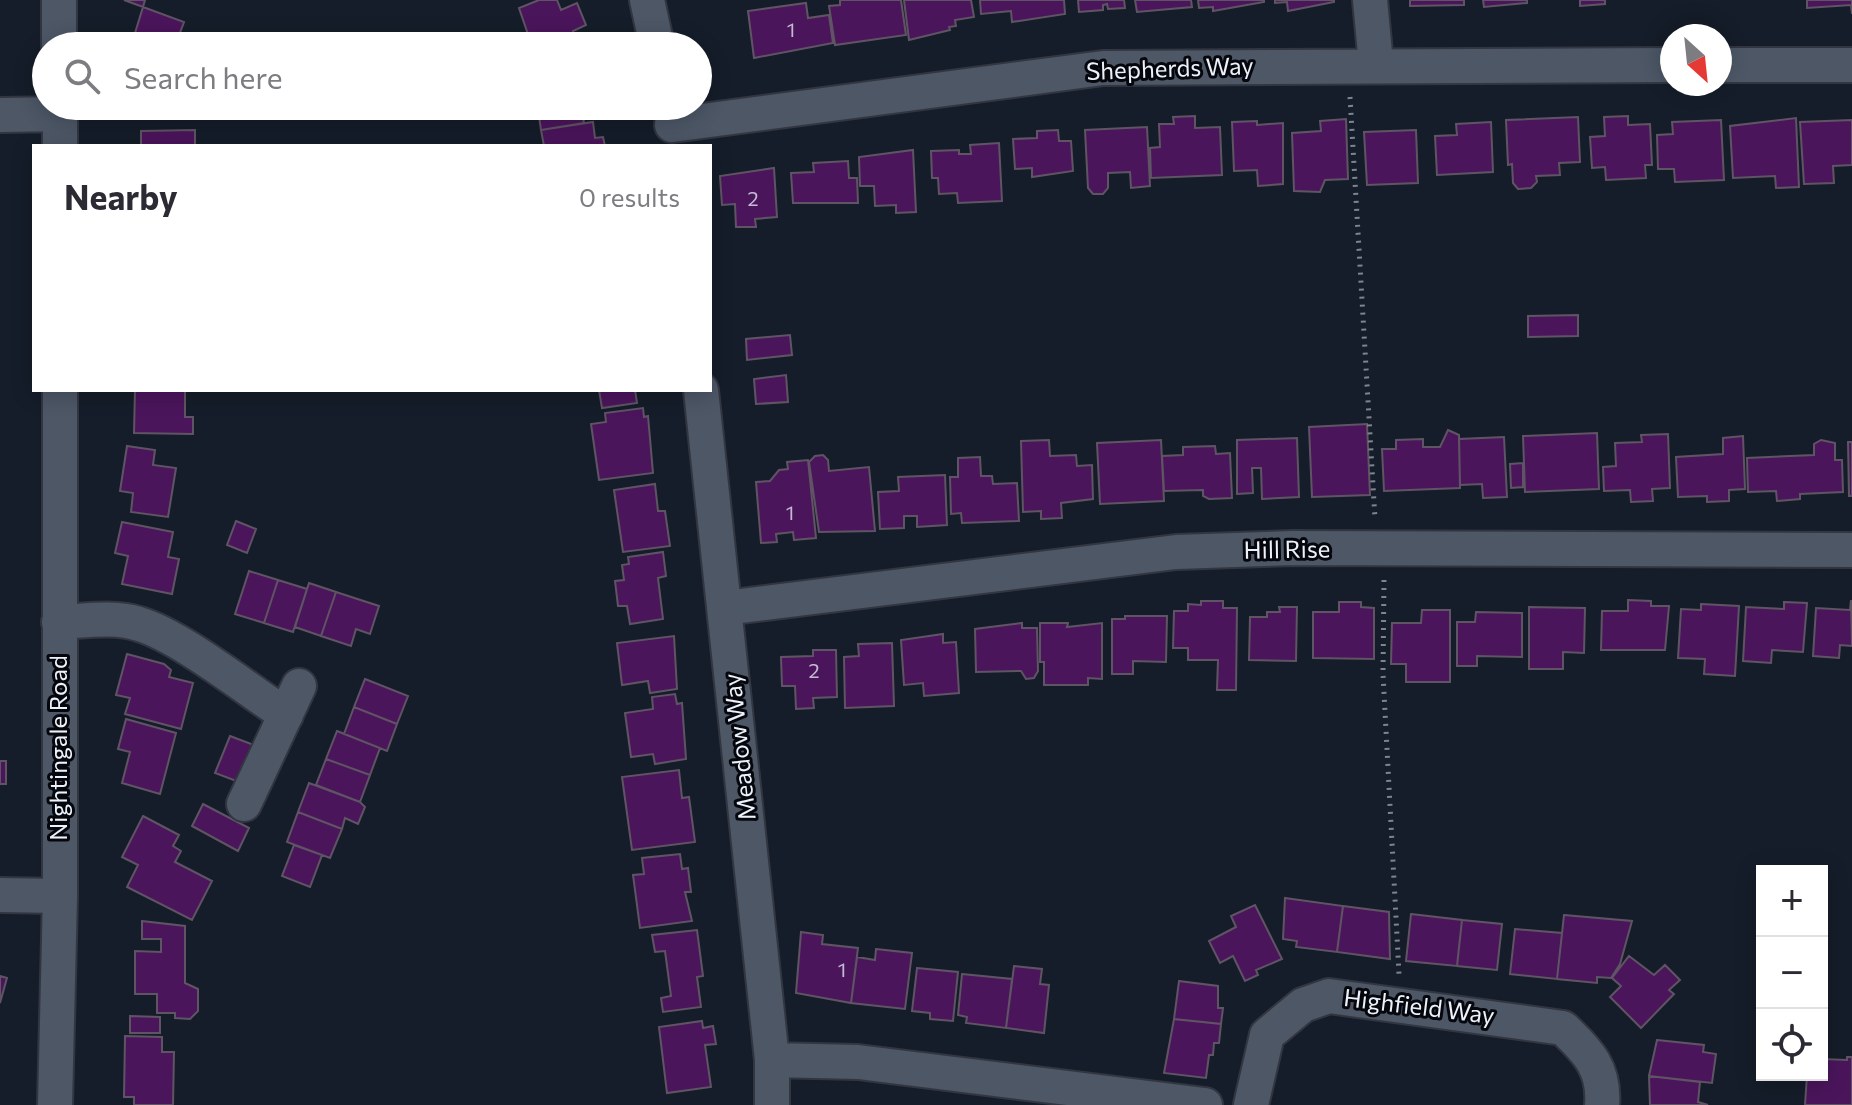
<!DOCTYPE html>
<html lang="en">
<head>
<meta charset="utf-8">
<style>
	:root { --surface:#fff; --page:#f7f7f7; --text:#2b2b33; --muted:#7c7c81; --line:#e1e1e2 }
	body { margin:0; font-family:Commissioner,sans-serif; background:var(--page); color:var(--text) }
	.controls { position:absolute; right:24px; bottom:24px; display:grid; overflow:hidden; border-radius:0px; box-shadow:0 4px 20px #0003 }
	.controls button { width:72px; height:72px; display:grid; place-items:center; padding:0; border:0; border-bottom:2px solid var(--line); background:var(--surface); color:var(--text); font:40px sans-serif }
	.compass { position:absolute; left:1660px; top:24px; width:72px; height:72px; border-radius:50%; background:var(--surface); box-shadow:0 4px 20px #0003; rotate:153deg }
	.list { margin:0; padding:0; list-style:none }
	h2 { display:flex; justify-content:space-between; align-items:center; height:104px; margin:0; padding:0 32px; font-size:34px }
	h2 small { font-size:26px; font-weight:400; color:var(--muted) }
	.icon { flex:none; width:44px; height:44px; fill:none; stroke:currentColor; stroke-width:2; stroke-linecap:round; stroke-linejoin:round }
	.map { position:relative; flex:none; width:1852px; height:1105px; overflow:hidden }
	.search { position:absolute; background:var(--surface); box-shadow:0 4px 20px #0003; left:32px; top:32px; width:680px; height:88px; display:flex; align-items:center; gap:20px; box-sizing:border-box; padding:0 28px; border-radius:44px; color:var(--muted); font-size:30px }
	.panel { position:absolute; background:var(--surface); box-shadow:0 4px 20px #0003; left:32px; top:144px; width:680px; height:248px; border-radius:0px }
	.map>svg:first-child { display:block }
</style>
</head>
<body>
<div class="map">
<svg width="1852" height="1105" viewBox="0 0 1852 1105">
	<rect width="100%" height="100%" fill="#151d2a"/>
	<!-- building -->
	<path fill="#4b155c" stroke="#5f5463" stroke-width="2" d="M124 0H145L143 7Z
		M539 0H557L561 10 577 3 586 25 573 31 578 43 532 46 519 8Z
		M840 0H901L906 35 835 45 829 6 840 5Z
		M904 0H971L974 17 955 20 956 26 949 27 950 30 909 40Z
		M980 0H1064L1065 14 1012 22 1011 11 981 14Z
		M1078 0H1124L1125 8 1108 9 1107 4 1103 5V10L1079 12Z
		M1135 0H1191L1192 7 1137 12Z
		M1198 0H1264V2L1213 11V7L1199 8Z
		M1275 0H1334V2L1288 11 1287 2 1275 3Z
		M1410 0H1464V5L1410 6Z
		M1483 0H1527V3L1484 7Z
		M1580 0H1605V4L1580 6Z
		M1807 0H1852V14L1851 5 1807 8Z
		M806 3 808 18 829 15 833 43 754 58 748 11Z
		M143 7 184 22 175 46H131Z
		M602 106 603 115 583 117 584 123 541 130 538 109Z
		M1195 116V128L1220 127 1222 175 1151 178 1150 148 1160 147 1159 124H1174L1173 117Z
		M1628 116V125L1650 124 1652 165H1645L1646 178 1606 180 1605 167 1592 168 1590 137 1605 136 1604 117Z
		M1578 117 1580 162 1559 163 1560 175 1536 176 1537 182 1531 188 1518 189 1513 183 1512 164 1508 165 1506 120Z
		M1796 118 1799 187 1776 188 1775 176 1733 178 1730 126Z
		M1346 119 1348 179 1325 180 1320 192 1294 191 1292 133 1321 131 1320 121Z
		M1721 120 1724 180 1675 182 1674 169H1658L1657 135 1673 134 1672 122Z
		M1852 120V165L1833 166 1834 183 1804 184 1800 122Z
		M1257 121V125L1283 123V184L1258 186 1257 170 1234 171 1232 122Z
		M593 122 595 138 603 137 605 146H544L541 130Z
		M1491 122 1493 172 1437 175 1435 136 1457 135 1456 124Z
		M1147 127 1150 186 1131 188 1130 172 1108 173V188L1103 194H1093L1088 188 1085 130Z
		M195 130V146H141V131Z
		M1058 130 1059 141H1071L1073 171 1032 177V168L1015 169 1013 139 1037 138V131Z
		M1416 130 1418 183 1367 185 1364 132Z
		M999 143 1002 201 958 203 957 193 939 194 938 178H932L931 151 959 150V154H971L970 145Z
		M913 150 916 212 896 213V205L875 206 874 186H860L859 157Z
		M848 161 849 178H857L858 203H793L791 173 814 172 813 163Z
		M774 168 777 217 755 219 756 227H736L735 204 722 205 720 176Z
		M1578 315V336L1528 337V316Z
		M790 335 792 355 747 360 746 339Z
		M786 375 788 402 756 404 754 379Z
		M135 390H185V417H193V434L134 433Z
		M599 390H635L637 403 602 408Z
		M643 408 644 417 648 416 653 473 599 480 591 424 606 422 605 413Z
		M1367 424 1370 495 1312 497 1309 427Z
		M1448 430 1459 435 1460 488 1384 491 1382 449H1396V440L1423 439V447H1440Z
		M1597 433 1599 489 1525 492 1523 436Z
		M1668 434 1670 488 1652 489 1653 501 1631 502 1630 490 1604 491 1603 467 1616 466 1615 443 1642 442 1641 435Z
		M1743 436 1745 489 1729 490V501L1707 502V496L1678 497 1676 457 1723 454V438Z
		M1504 437 1507 497 1483 498 1482 484 1460 485 1459 439Z
		M1297 438 1299 497 1262 499 1261 468H1252L1253 493 1237 494V440Z
		M1049 440 1050 456 1076 455 1077 466 1092 465 1093 499 1061 503 1062 518 1041 519V511L1023 512 1021 441Z
		M1161 440 1164 501 1100 504 1097 443Z
		M1821 440 1835 443V460H1842L1843 492 1800 494V499L1777 501 1776 491 1748 492 1747 458 1814 455V444Z
		M1848 442H1852V496H1849Z
		M127 446 155 450 153 465 176 468 168 517 131 512 133 493 120 491Z
		M1215 446 1216 454 1230 453 1232 498 1209 499 1203 496V490L1164 491 1162 456 1183 455V447Z
		M823 455 828 460 829 471 869 467 875 531 819 532 809 462 815 456Z
		M980 457 981 476H992L993 484 1017 483 1019 521 962 523 961 513 951 514 950 477H958V458Z
		M808 460 816 538 794 540 793 532 776 534 777 542 761 543 756 482 770 481 779 470 788 469 787 462Z
		M1523 463V487L1511 488 1510 464Z
		M945 475 947 525 917 527V516H904V528L880 529 878 492 899 491 898 477Z
		M655 484 658 511H665L670 546 623 552 614 490Z
		M236 521 256 529 247 553 227 545Z
		M122 522 173 532 168 557 179 559 172 594 122 584 128 556 115 553Z
		M663 552 666 576 658 578 663 619 630 624 627 606H618L615 581 624 580 622 565 629 564 628 557Z
		M249 571 278 580 264 623 235 614Z
		M278 580 307 589 293 632 264 623Z
		M309 583 336 592 321 636 295 627Z
		M336 592 379 606 370 634 356 629 351 646 321 636Z
		M1628 600 1651 601V606H1669L1665 650H1601L1602 611H1628Z
		M1851 600 1852 646 1840 645 1839 658 1813 656 1816 608 1850 610Z
		M1201 601H1223V608H1237L1236 690H1217L1218 660H1188V648H1173L1174 611H1188V604L1201 605Z
		M1339 602H1361V607L1374 608V659L1313 658V612H1339Z
		M1784 602 1807 603 1803 652 1772 650 1771 663 1743 661 1746 607 1784 609Z
		M1701 604 1739 606 1735 676 1704 674 1705 659 1678 658 1681 609 1701 610Z
		M1279 607H1297L1296 661 1249 660 1250 617H1267V612H1280Z
		M1529 607 1585 608 1584 653 1563 652V669H1529Z
		M1422 610H1450V682H1406V664H1391L1392 623H1421Z
		M1476 612 1522 613V657L1477 656V666H1457V622H1475Z
		M1125 616H1167L1166 662 1133 661V674H1112V619H1125Z
		M1022 623V628H1037L1038 671 1034 678 1026 679 1021 671 976 672 975 629Z
		M1040 623H1068L1067 627 1102 623V679L1088 678V685H1044V662H1040Z
		M943 634V643L956 642 959 693 924 696 923 683 904 685 901 640Z
		M674 636 677 689 650 693 648 681 622 685 617 643Z
		M892 643 894 706 845 708 844 657 859 656 858 644Z
		M813 650H836L837 697 813 698 814 708 796 709 795 686H782L781 657 813 656Z
		M127 654 164 664 171 670 169 677 193 683 181 729 125 714 130 698 116 695Z
		M365 679 408 696 397 724 354 707Z
		M675 694 677 704 682 703 686 759 655 764 653 754 631 757 625 713 653 709 652 697Z
		M354 707 397 724 387 751 344 734Z
		M126 719 176 733 160 794 122 783 130 752 118 749Z
		M337 731 380 748 370 775 326 759Z
		M230 736 254 745 239 782 215 773Z
		M326 759 370 775 360 802 316 785Z
		M0 761H6V784H0Z
		M679 770 682 798 689 797 695 842 632 850 622 777Z
		M309 783 360 802 365 807 358 824 345 818 342 829 298 812Z
		M203 804 249 828 238 851 192 826Z
		M298 812 342 829 330 858 287 842Z
		M143 816 179 835 173 846 181 851 175 862 212 881 192 920 127 887 138 865 122 857Z
		M294 845 322 855 310 887 282 876Z
		M680 854 682 869 688 868 691 892H685L692 921 640 928 633 875 644 874 642 858Z
		M1285 898 1343 906 1337 952 1296 947 1297 941 1283 939Z
		M1255 905 1282 959 1256 970 1258 975 1245 981 1233 956 1220 963 1209 941 1236 927 1231 916Z
		M1343 906 1389 912 1390 959 1337 952Z
		M1411 914 1462 920 1457 966 1406 961Z
		M1564 915 1632 921 1620 964 1611 978 1597 977V983L1557 979Z
		M1462 920 1502 924 1497 970 1457 966Z
		M142 921 185 926V983L198 989V1011L190 1019 175 1018V1013H157V994H135V951L161 952V939H142Z
		M1515 929 1562 933 1557 979 1510 974Z
		M697 930 703 976 697 977 701 1007 663 1012 661 998 671 996 665 951 655 952 652 935Z
		M801 932 823 935 822 944 858 948 851 1003 796 993Z
		M876 949 912 953 905 1009 851 1003 857 957 875 960Z
		M1629 956 1654 975 1665 965 1680 980 1669 990 1674 994 1641 1028 1610 997 1621 986 1612 978Z
		M1014 966 1042 969 1040 984 1049 985 1044 1033 1006 1028Z
		M917 968 958 972 953 1021 930 1019V1013L912 1011Z
		M962 974 1012 979 1006 1028 966 1023 967 1017 958 1015Z
		M0 976 7 978 0 1003Z
		M1179 981 1218 986V1008H1223L1221 1024 1174 1019Z
		M130 1016 160 1017V1033H130Z
		M1174 1019 1221 1024 1219 1043H1214L1213 1055H1209L1206 1078 1164 1073Z
		M702 1021 703 1028 713 1026 716 1044 705 1045 711 1087 667 1093 659 1027Z
		M125 1036 162 1037V1052H174L173 1105H134V1097H124Z
		M1657 1040 1704 1045 1703 1052 1716 1054 1712 1083 1649 1076Z
		M1847 1057H1852V1105H1805L1807 1075H1822V1059L1847 1060Z
		M1649 1076 1700 1082 1698 1102 1708 1105H1650Z"/>
	<g fill="none" stroke-linecap="round" stroke-linejoin="round">
		<defs>
			<path id="minor" d="M59 0V46
				M647 0 657 46
				M1370 0 1376 64
				M1720 65H1852
				M60 106V146
				M0 115 60 114
				M672 125 1103 68 1672 65
				M701 390 772 1060V1105
				M725 608 1176 552 1293 548 1852 550
				M59 622C85 621 114 616 139 624 180 636 248 690 286 715
				M244 804 299 686
				M0 895 60 896
				M772 1060 858 1062 1205 1105
				M55 1105 60 896V390
				M1251 1105 1267 1035 1303 1005 1329 996 1563 1028C1589 1052 1605 1070 1602 1105"/>
		</defs>
		<!-- minor casing -->
		<use href="#minor" stroke="#323641" stroke-width="38"/>
		<!-- path -->
		<path stroke="#7e8590" stroke-width="5" stroke-dasharray="2 6" stroke-linecap="butt" d="M1350 97 1375 519
			M1384 580 1383 674 1399 974"/>
		<!-- minor -->
		<use href="#minor" stroke="#4d5766" stroke-width="34"/>
	</g>
	<g text-anchor="middle" stroke-width="6" stroke-linejoin="round" paint-order="stroke">
		<!-- number labels -->
		<g font-size="20" fill="#c4bbd3">
			<text x="791" y="37">1</text>
			<text x="753" y="206">2</text>
			<text x="790" y="520">1</text>
			<text x="814" y="678">2</text>
			<text x="842" y="977">1</text>
		</g>
		<!-- street labels -->
		<g font-size="24" fill="#ecf2fb" stroke="#05070d">
			<text transform="translate(1170 69) rotate(-2)" y="8">Shepherds Way</text>
			<text transform="translate(1287 550) rotate(-1)" y="8">Hill Rise</text>
			<text transform="translate(740 747) rotate(-96)" y="8">Meadow Way</text>
			<text transform="translate(59 748) rotate(-90)" y="8">Nightingale Road</text>
			<text transform="translate(1419 1007) rotate(7)" y="8">Highfield Way</text>
		</g>
	</g>
</svg>
<div class="controls">
<button>+</button>
<button>−</button>
<button><svg class="icon" aria-label="locate" viewBox="0 0 24 24"><circle cx="12" cy="12" r="6"/><path d="M12 2v4M12 18v4M2 12h4M18 12h4"/></svg></button>
</div>
<svg class="compass" viewBox="-18 -18 36 36"><path d="M0-13l5 13h-10z" fill="#e53935"/><path d="M0 13l5-13h-10z" fill="#7c7c81"/></svg>
<div class="search"><svg class="icon" aria-label="search" viewBox="0 0 24 24"><circle cx="10" cy="10" r="6"/><path d="M15 15l6 6"/></svg>Search here</div>
<section class="panel">
<h2>Nearby<small>0 results</small></h2>
<ul class="list">
</ul>
</section>
</div>
</body>
</html>
